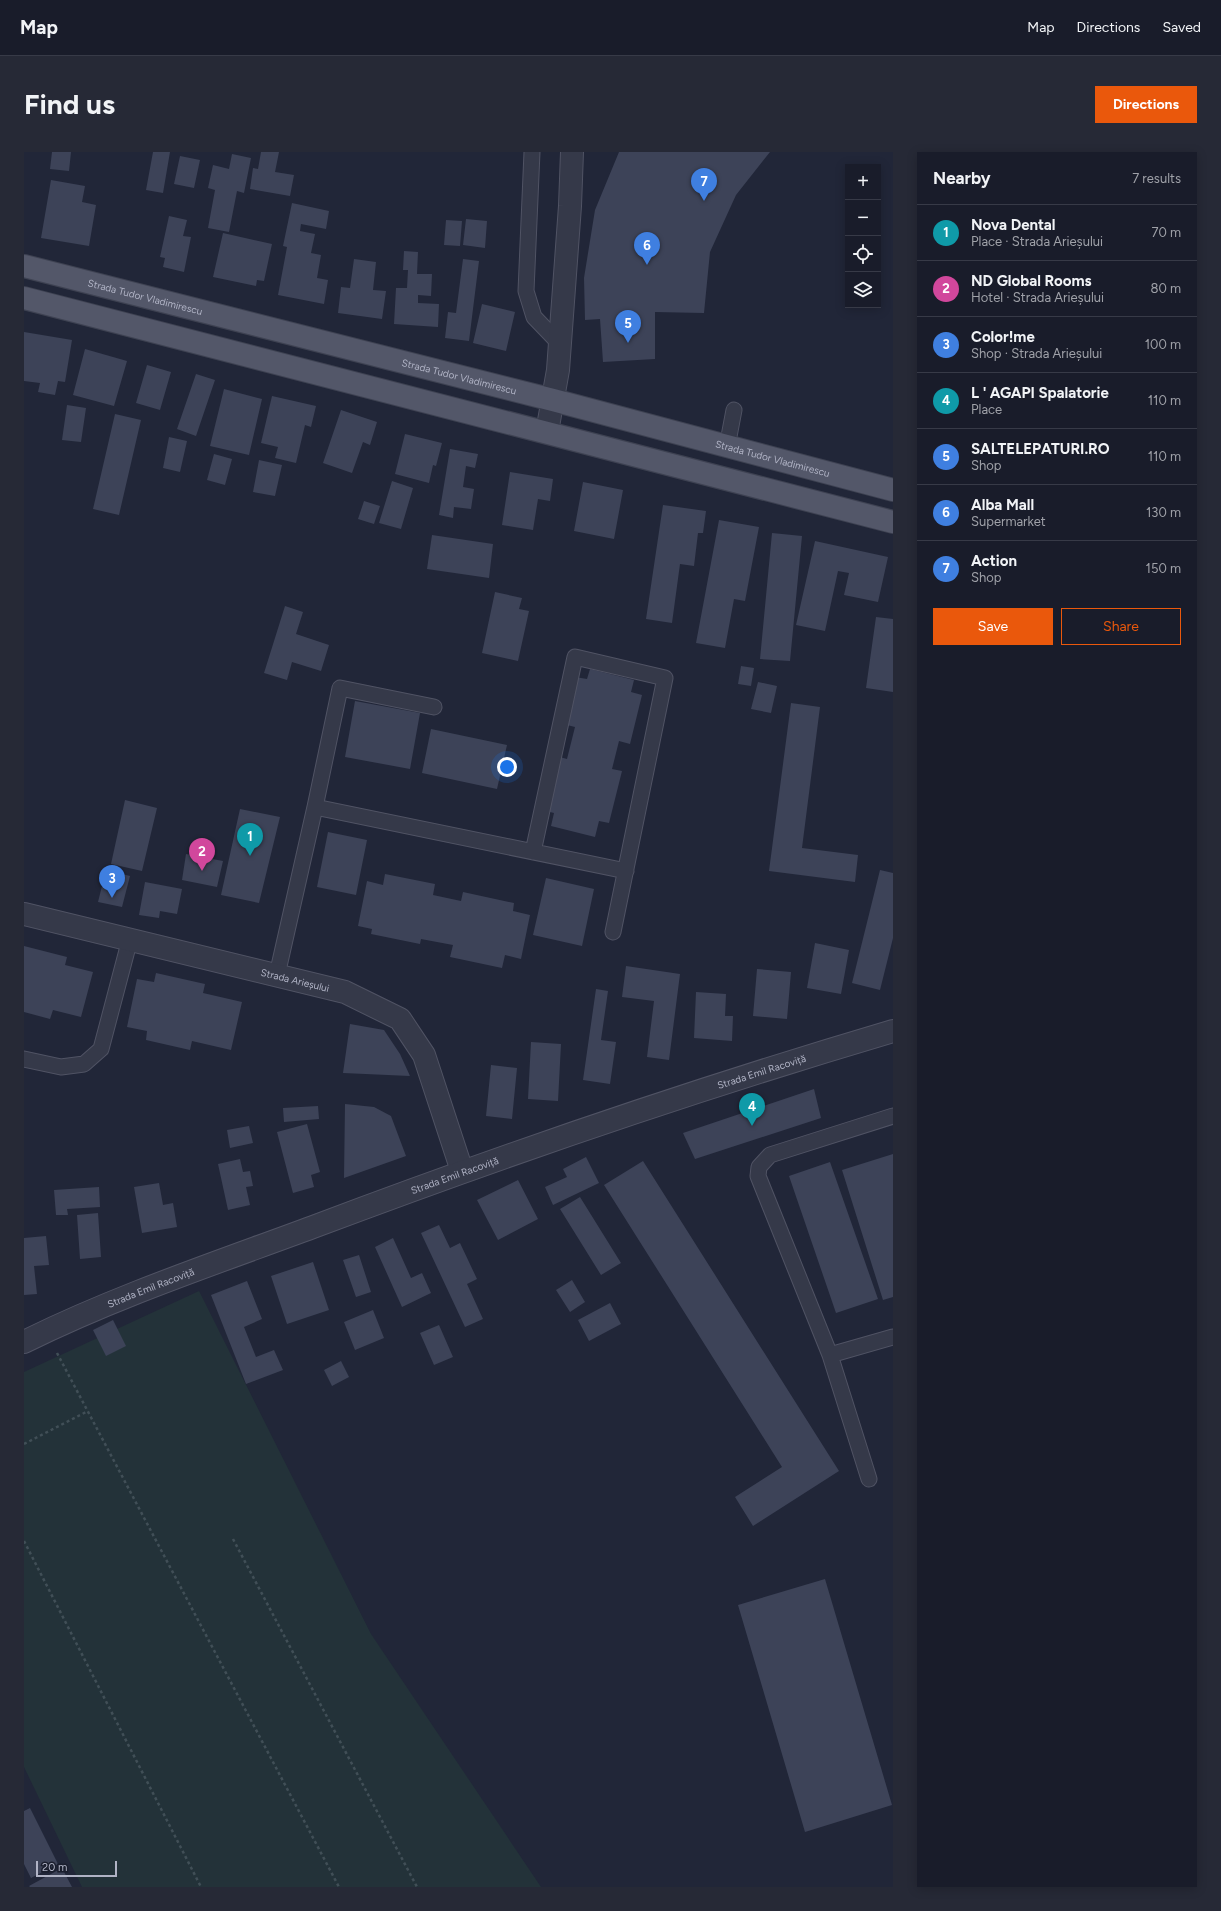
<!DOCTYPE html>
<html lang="en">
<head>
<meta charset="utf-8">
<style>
	:root { --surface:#191c2a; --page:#262936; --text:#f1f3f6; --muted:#9fa1a8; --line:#373a47; --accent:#ea580c }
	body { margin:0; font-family:Figtree,sans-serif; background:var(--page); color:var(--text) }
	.controls { position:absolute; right:12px; top:12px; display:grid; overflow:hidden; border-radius:0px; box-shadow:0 2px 10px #0003 }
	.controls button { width:36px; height:36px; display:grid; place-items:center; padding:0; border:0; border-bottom:1px solid var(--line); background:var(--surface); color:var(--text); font:20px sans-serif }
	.scale { position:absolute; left:12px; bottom:10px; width:81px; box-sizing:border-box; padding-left:4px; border:2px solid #b0b3c5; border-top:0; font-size:11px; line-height:14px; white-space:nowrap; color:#b0b3c5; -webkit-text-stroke:3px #1a1e2d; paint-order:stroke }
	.you { position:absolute; left:483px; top:615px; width:14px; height:14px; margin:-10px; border:3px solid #fff; border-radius:50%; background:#1a73e8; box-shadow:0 0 0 6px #1a73e833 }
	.badge { display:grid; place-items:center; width:26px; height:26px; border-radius:50%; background:var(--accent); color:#fff; font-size:13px; font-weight:700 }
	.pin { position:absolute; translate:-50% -33px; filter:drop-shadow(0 1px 2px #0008) }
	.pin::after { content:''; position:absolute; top:21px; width:14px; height:12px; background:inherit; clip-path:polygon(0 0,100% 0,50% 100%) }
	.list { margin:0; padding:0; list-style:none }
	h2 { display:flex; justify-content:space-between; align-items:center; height:52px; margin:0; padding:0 16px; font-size:17px }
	h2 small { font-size:13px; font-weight:400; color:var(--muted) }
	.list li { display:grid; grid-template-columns:26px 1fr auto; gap:12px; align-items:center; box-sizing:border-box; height:56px; padding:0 16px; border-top:1px solid var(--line) }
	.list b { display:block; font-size:15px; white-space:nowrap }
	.list p { margin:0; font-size:13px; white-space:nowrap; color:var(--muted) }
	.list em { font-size:13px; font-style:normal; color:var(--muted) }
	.actions { display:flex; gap:8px; padding:12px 16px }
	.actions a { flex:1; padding:9px 0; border:1px solid var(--accent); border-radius:0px; text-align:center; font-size:14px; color:var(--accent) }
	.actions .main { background:var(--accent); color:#fff }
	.icon { flex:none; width:22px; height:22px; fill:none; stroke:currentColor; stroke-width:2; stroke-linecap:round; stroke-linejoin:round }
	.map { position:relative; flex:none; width:869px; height:1735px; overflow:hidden; border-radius:0px }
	header { display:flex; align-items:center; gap:24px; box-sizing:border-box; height:56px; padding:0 20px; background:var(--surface); border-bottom:1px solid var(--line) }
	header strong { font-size:19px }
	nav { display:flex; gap:22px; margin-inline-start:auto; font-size:14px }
	.intro { display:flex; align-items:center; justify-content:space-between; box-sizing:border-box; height:96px; padding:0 24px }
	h1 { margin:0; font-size:28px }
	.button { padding:10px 18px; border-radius:0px; background:var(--accent); color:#fff; font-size:14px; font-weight:700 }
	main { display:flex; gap:24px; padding:0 24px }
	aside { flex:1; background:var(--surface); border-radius:0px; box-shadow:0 2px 10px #0003 }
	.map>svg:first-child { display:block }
</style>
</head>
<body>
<header>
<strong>Map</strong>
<nav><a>Map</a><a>Directions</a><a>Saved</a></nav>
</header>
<div class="intro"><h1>Find us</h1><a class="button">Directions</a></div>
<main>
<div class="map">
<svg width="869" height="1735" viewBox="0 0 869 1735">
	<rect width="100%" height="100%" fill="#212638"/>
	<!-- green -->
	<path fill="#233239" d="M175 1139 347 1482 517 1735H58L0 1615V1220Z"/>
	<!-- building -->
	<path fill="#3d4358" d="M28 0H47L45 19 26 17Z
		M129 0H146L139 41 122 38Z
		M237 0H255L251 20 270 23 266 44 226 37 229 16 234 17Z
		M595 0H746L712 43 686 100 680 161 631 160V207L579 210 576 167 561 168 560 126 571 58Z
		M208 2 227 6 220 41 213 39 205 80 184 76 191 38 184 36 189 13 205 17Z
		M156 4 176 8 170 36 150 32Z
		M27 28 61 34 58 50 72 53 65 94 17 86Z
		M268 51 305 59 302 77 277 72 276 79 291 82 287 101 297 103 293 126 304 128 300 152 254 143 263 95 259 94Z
		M145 64 163 68 159 84 167 85 160 120 139 115 141 106 136 105Z
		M442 67 463 69 461 96 439 93Z
		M422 68 438 69 436 94 420 93Z
		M199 81 248 92 240 129 233 128 232 134 189 125Z
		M380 99 394 100 393 122H408L407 144 394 143V151L415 152 414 175 370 172 372 136H383L384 118H379Z
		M330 107 352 110 349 138 362 139 358 167 314 161 317 135 326 136Z
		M439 107 455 109 445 189 421 186 424 160 432 161Z
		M458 152 491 160 482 199 449 191Z
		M0 180 48 188 41 230 34 229 31 243 14 240 16 231 0 229Z
		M61 197 103 209 90 254 49 243Z
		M123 213 147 220 136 258 112 251Z
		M172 222 191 228 172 284 153 277Z
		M200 237 238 247 225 303 186 294Z
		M248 244 292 254 287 275 281 273 272 311 251 306 254 295 237 291Z
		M43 253 62 256 57 290 38 288Z
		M317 258 353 270 346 293 339 290 328 321 299 311Z
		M91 262 117 268 95 363 69 357Z
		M381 282 418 291 412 314 409 313 405 331 371 322Z
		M145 285 163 289 156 320 139 316Z
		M426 297 454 302 451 316 442 314 439 335 450 337 447 357 430 355 429 366 415 363Z
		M190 302 208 307 201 333 183 328Z
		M235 308 258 313 251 344 229 340Z
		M486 320 529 327 526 349 514 347 509 378 478 373Z
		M368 329 389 336 377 377 355 371Z
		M559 330 599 338 590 387 550 379Z
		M340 349 356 354 350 372 334 367Z
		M639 353 682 359 679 381H674L670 414 656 412 648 471 622 467Z
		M695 368 735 375 721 449 710 447 701 496 672 491Z
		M748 381 778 384 766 509 736 507Z
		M408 383 469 392 465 426 403 417Z
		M791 389 864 405 854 450 820 443 825 421 814 419 801 479 772 473Z
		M471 440 498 446 495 457 505 459 494 509 458 501Z
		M261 454 279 460 272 482 305 493 297 519 268 510 263 528 240 521Z
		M852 465 869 467V540L842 536Z
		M717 514 730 516 727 534 714 532Z
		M566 517 610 528 607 540 618 543 606 592 595 589 588 617 598 619 585 671 575 669 571 685 527 674 530 661 522 659 536 605 543 607 551 575 539 572 551 525 563 527Z
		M734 530 753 534 747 561 727 557Z
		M331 549 396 561 386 617 321 605Z
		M767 551 796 555 778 696 834 703 831 730 745 719Z
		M407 577 483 593 473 637 398 621Z
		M101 648 133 656 118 719 87 712Z
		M216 657 256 665 235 751 197 743Z
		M304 680 343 688 332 743 293 735Z
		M162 702 199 709 193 735 158 728Z
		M82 718 106 724 98 755 74 750Z
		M856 718 869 721V786L856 838 828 831Z
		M361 722 411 732 409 743 437 749 439 740 490 751 489 759 506 763 497 807 481 803 478 816 426 805 429 793 397 787 396 792 347 782 348 777 334 774 343 729 359 733Z
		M522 726 570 737 558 794 509 783Z
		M121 730 158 737 153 762 136 759 135 766 115 763Z
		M791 791 825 798 817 842 783 836Z
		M0 794 43 805 41 813 69 820 57 865 29 858 26 867 0 860Z
		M602 814 656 822 645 908 623 905 630 849 598 845Z
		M733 817 767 820 763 867 729 864Z
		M132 821 181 832 179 841 218 850 207 898 168 889 166 898 122 888 123 879 103 875 113 827 130 830Z
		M572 837 584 839 577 888 592 890 586 932 559 928Z
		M672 840 702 842 701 864H709L708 889 670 886Z
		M326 872 360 878 376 902 386 924 319 921Z
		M507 890 537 892 534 949 504 947Z
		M467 913 493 916 488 967 462 964Z
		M790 937 797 966 671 1007 659 981Z
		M321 952 350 955 367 964 382 1004 320 1026Z
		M294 954 295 967 260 970 259 956Z
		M283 972 296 1020 287 1023 290 1035 269 1041 253 980Z
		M225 974 229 991 206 996 203 978Z
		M869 1002V1145L859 1148 818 1018Z
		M562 1005 575 1031 529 1053 521 1035 543 1025 539 1017Z
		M216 1007 219 1020 226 1019 229 1034 222 1035 226 1053 204 1058 194 1012Z
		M619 1009 815 1319 729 1374 711 1345 758 1315 580 1033Z
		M806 1010 854 1147 812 1161 765 1024Z
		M494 1028 514 1067 474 1088 453 1048Z
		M135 1031 139 1053 149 1051 153 1075 118 1081 110 1035Z
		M75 1035 76 1055 43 1057 44 1063H32L30 1038Z
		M556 1045 597 1111 577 1123 536 1057Z
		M74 1061 77 1105 56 1107 53 1063Z
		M415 1073 426 1096 436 1091 453 1127 443 1132 459 1167 441 1175 397 1081Z
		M22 1084 25 1113 10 1114 13 1142 0 1143V1086Z
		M369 1086 387 1126 398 1121 407 1141 378 1155 351 1095Z
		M335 1103 347 1140 332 1145 319 1108Z
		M289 1110 305 1158 263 1172 247 1124Z
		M548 1128 561 1150 546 1160 532 1138Z
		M223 1129 238 1167 220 1175 232 1205 250 1198 259 1218 222 1232 187 1143Z
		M586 1151 597 1172 565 1189 554 1168Z
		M349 1158 360 1186 331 1198 320 1170Z
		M89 1168 102 1194 82 1204 69 1178Z
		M415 1173 429 1205 410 1213 396 1181Z
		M317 1209 325 1225 308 1234 300 1218Z
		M801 1427 868 1653 781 1680 714 1453Z
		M6 1656 34 1712 7 1726 0 1712V1659Z
		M38 1716 48 1735H6L5 1734Z"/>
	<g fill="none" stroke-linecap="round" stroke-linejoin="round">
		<defs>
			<path id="lane" d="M508 0 502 139 510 165 535 191
				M703 295 710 258
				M291 655 316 536 410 555
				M509 700 551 505 641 526 589 780
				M253 823 291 655 602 719
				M0 907 37 915 60 912 77 897 106 787
				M806 1203 869 1185
				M845 1327 806 1203 734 1024 735 1015 746 1003 869 964"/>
			<g id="street">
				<path d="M523 280 534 218 546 54 548 0"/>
				<path id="s1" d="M0 762 321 840 376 867 400 903 438 1019"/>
				<path id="s2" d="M0 1190C93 1144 192 1111 289 1075 480 1003 673 937 869 879"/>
			</g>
			<g id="primary">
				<path id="s3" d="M0 114 529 248 869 338"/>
				<path d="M0 146 869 370"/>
			</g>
		</defs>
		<!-- lane casing -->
		<use href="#lane" stroke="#505364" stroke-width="17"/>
		<!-- street casing -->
		<use href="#street" stroke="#505364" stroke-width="24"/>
		<!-- primary casing -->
		<use href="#primary" stroke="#3e4252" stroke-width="24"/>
		<!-- path -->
		<path stroke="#414f57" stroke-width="2.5" stroke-dasharray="3 3" stroke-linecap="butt" d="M33 1201 315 1735
			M0 1292 64 1259
			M209 1387 393 1735
			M0 1389 177 1735"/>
		<!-- lane -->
		<use href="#lane" stroke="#353949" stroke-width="15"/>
		<!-- street -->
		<use href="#street" stroke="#353949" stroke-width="22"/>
		<!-- primary -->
		<use href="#primary" stroke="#535769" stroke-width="22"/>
	</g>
	<g text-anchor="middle" stroke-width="3.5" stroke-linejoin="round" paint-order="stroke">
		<!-- street labels -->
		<g font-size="10" fill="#b0b3c5" stroke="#1a1e2d">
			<text dy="4" stroke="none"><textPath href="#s3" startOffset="125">Strada Tudor Vladimirescu</textPath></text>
			<text dy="4" stroke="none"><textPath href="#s3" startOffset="449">Strada Tudor Vladimirescu</textPath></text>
			<text dy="4" stroke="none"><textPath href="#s3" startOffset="773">Strada Tudor Vladimirescu</textPath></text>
			<text dy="4" stroke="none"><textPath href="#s1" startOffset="279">Strada Arieșului</textPath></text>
			<text dy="4" stroke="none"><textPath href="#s2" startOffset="786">Strada Emil Racoviță</textPath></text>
			<text dy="4" stroke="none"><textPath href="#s2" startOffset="462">Strada Emil Racoviță</textPath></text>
			<text dy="4" stroke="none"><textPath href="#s2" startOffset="138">Strada Emil Racoviță</textPath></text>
		</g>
	</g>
</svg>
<div class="controls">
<button>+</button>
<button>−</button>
<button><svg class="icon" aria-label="locate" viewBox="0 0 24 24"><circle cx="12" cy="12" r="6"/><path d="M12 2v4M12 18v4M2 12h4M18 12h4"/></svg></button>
<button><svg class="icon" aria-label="layers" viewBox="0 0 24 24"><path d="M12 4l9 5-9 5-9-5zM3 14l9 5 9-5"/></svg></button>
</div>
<div class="scale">20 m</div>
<div class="you"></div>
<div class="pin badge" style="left:226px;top:704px;background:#0f9aa8">1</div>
<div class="pin badge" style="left:178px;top:719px;background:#d1479c">2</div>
<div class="pin badge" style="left:88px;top:746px;background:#3f7fe0">3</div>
<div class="pin badge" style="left:728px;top:974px;background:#0f9aa8">4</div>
<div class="pin badge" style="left:604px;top:191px;background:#3f7fe0">5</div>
<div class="pin badge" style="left:623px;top:113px;background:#3f7fe0">6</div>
<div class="pin badge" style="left:680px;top:49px;background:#3f7fe0">7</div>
</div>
<aside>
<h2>Nearby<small>7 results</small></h2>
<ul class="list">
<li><span class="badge" style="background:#0f9aa8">1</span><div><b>Nova Dental</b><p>Place · Strada Arieșului</p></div><em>70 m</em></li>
<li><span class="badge" style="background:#d1479c">2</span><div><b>ND Global Rooms</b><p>Hotel · Strada Arieșului</p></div><em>80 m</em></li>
<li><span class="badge" style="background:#3f7fe0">3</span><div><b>Color!me</b><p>Shop · Strada Arieșului</p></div><em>100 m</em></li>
<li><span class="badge" style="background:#0f9aa8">4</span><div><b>L ' AGAPI Spalatorie</b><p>Place</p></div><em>110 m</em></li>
<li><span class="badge" style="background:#3f7fe0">5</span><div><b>SALTELEPATURI.RO</b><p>Shop</p></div><em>110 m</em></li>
<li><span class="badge" style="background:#3f7fe0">6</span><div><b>Alba Mall</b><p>Supermarket</p></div><em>130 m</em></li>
<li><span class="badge" style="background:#3f7fe0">7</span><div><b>Action</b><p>Shop</p></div><em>150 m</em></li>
</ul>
<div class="actions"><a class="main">Save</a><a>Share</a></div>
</aside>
</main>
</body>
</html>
